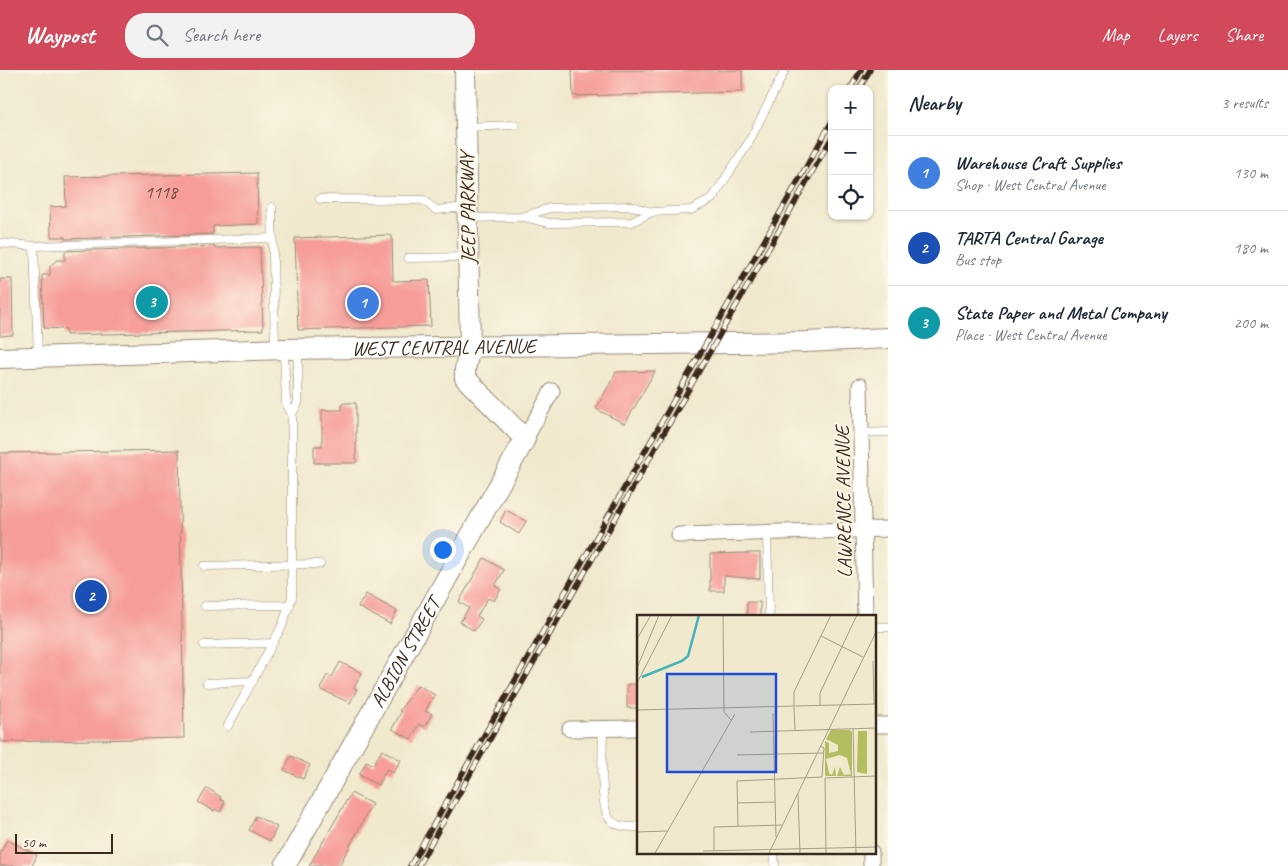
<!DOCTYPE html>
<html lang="en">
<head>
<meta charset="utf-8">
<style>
	:root { --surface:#fff; --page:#f2f2f3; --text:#1f2937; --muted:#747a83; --line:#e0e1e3; --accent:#d1495b }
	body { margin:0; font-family:Caveat,sans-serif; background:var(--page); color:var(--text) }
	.controls { position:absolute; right:15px; top:15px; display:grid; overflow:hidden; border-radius:10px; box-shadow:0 1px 4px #0004 }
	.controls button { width:45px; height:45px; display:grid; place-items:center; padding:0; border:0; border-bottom:1px solid var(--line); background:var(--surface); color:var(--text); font:25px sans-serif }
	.scale { position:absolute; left:15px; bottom:12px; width:98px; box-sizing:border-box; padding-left:5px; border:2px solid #3b2a1e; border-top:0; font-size:14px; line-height:18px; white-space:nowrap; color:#3b2a1e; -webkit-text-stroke:4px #fcf5e5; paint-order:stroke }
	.you { position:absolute; left:442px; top:479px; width:18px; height:18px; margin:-12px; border:4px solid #fff; border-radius:50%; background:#1a73e8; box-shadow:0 0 0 8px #1a73e833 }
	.badge { display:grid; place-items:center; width:32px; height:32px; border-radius:50%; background:var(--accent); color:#fff; font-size:16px; font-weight:700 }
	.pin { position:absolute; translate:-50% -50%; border:2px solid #fff; box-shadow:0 1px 5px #0006 }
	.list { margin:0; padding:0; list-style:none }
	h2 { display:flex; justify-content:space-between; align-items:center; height:65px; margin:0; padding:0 20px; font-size:21px }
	h2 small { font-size:16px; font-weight:400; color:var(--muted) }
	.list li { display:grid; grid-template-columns:32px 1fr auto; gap:15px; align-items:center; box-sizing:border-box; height:75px; padding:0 20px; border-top:1px solid var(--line) }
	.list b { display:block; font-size:19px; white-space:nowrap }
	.list p { margin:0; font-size:16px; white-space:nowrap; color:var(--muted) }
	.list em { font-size:16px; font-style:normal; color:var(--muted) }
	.icon { flex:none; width:28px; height:28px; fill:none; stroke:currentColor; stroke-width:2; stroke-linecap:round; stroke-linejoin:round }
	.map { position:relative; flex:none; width:888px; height:796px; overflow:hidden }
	header { display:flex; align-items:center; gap:30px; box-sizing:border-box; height:70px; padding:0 25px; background:var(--accent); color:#fff }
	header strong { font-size:24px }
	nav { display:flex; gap:28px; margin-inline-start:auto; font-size:18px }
	.search { width:350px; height:45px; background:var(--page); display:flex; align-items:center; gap:12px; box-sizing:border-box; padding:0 18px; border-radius:20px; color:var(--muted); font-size:19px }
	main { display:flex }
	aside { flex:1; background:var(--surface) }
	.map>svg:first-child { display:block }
</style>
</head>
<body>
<header>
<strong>Waypost</strong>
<div class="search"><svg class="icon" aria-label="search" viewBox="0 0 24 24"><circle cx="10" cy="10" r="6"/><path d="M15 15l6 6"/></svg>Search here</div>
<nav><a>Map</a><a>Layers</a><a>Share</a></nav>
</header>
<main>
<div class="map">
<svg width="888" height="796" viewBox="0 0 888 796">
	<rect width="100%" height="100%" fill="#fcf5e5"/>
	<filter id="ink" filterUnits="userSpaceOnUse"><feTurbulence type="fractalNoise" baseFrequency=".02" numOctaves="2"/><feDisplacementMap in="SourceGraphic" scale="10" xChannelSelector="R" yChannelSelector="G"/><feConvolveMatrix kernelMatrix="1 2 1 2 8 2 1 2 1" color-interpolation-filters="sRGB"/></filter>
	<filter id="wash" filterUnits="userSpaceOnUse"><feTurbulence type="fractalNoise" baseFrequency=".0096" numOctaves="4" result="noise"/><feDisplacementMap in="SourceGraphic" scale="20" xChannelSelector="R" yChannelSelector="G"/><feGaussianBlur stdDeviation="1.12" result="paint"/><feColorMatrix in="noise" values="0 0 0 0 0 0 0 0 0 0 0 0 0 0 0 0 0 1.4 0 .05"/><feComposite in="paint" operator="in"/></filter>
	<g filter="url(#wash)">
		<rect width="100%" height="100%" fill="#f0e9ce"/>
		<g id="blocks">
			<!-- building -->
			<path fill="#f69c99" d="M572 0H742V22L573 26Z
				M257 103 258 154 213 156V164L65 169V167H51L50 137 66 136 65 107Z
				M392 165 393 211 429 210 431 256 298 260 295 168Z
				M214 176V178L260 177 263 260 66 265V259L44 258 42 205H50V196L57 190H65V181Z
				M0 209H12L13 265 0 266Z
				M655 301 625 354 596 339 616 302Z
				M342 333H356V393H314V376H322V340H342Z
				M179 380 184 668 0 672V383Z
				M506 440 526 451 519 464 500 452Z
				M746 483H760V509L724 506V521H710V484Z
				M484 488 504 500 495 516 501 519 494 531 488 528 477 546 482 549 474 561 460 552 469 538 459 532Z
				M366 524 397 541 390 554 358 537Z
				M747 532H760V546H747Z
				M340 592 362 603 354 618 357 619 350 633 320 619 327 605 332 607Z
				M627 614H638V638H627Z
				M418 615 435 625 425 641 432 644 424 657 419 654 411 669 392 659 401 642 399 641Z
				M382 680 401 690 393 703 387 699 378 715 359 705 367 691 373 695Z
				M291 686 310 695 303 709 284 700Z
				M207 718 221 727 220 729 225 732 220 742 215 739 214 741 198 732Z
				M351 723 372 734 339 796H309Z
				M256 746 277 757 270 771 249 760Z
				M7 770 37 785 32 796H0V784Z"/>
		</g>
	</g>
	<g filter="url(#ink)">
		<use href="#blocks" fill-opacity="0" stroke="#968a76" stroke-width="1"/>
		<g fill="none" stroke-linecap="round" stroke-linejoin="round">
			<defs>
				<path id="lane" d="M467 57 515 55
					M320 129 423 130 436 140 467 137
					M272 137 275 279
					M524 147 549 153 632 152 652 142
					M468 148 522 147 550 138 631 136 652 142 691 140 712 129 749 72 785 0
					M0 173 34 176 273 168
					M34 176 38 286
					M408 188 468 187
					M284 281 286 333 292 344 298 333V281
					M861 363 888 362
					M767 463 769 546
					M204 496 320 494
					M205 536 290 535
					M874 557H888
					M204 575 273 573
					M207 613 253 611
					M228 656 282 556 292 527V344
					M603 659C603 677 599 735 609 748 615 757 628 757 638 757
					M774 782 775 796"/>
				<path id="street" d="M860 316 865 546
					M525 369 552 321
					M679 465 888 459
					M874 655H888
					M570 659 638 658
					M871 782V796"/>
				<g id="secondary">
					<path id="s1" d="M0 288 284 279 806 272 888 268"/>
					<path id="s2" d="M285 796 525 369 465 308V299L470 277 465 0"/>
				</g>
			</defs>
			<!-- lane casing -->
			<use href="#lane" stroke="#968a76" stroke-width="9"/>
			<!-- street casing -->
			<use href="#street" stroke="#968a76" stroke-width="17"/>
			<!-- secondary casing -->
			<use href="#secondary" stroke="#968a76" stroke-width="22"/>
			<!-- lane -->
			<use href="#lane" stroke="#fff" stroke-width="8"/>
			<!-- street -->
			<use href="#street" stroke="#fff" stroke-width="15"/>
			<!-- secondary -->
			<use href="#secondary" stroke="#fff" stroke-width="20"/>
			<defs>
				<path id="rail" d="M850 19 861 0
					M859 19 870 0
					M410 796 832 51
					M418 796 832 67"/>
			</defs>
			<!-- rail casing -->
			<use href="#rail" stroke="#3b2a1e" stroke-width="5.5"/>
			<!-- rail -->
			<use href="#rail" stroke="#fcf5e5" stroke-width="4" stroke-dasharray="11" stroke-linecap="butt"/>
		</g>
	</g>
	<g text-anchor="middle" stroke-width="4" stroke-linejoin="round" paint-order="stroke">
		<!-- number labels -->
		<g font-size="18" fill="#6a463d">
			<text x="161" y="128">1118</text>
		</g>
		<!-- street labels -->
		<g font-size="20" fill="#3b2a1e" stroke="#fcf5e5">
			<text transform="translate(467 138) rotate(-91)" y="7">JEEP PARKWAY</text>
			<text dy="7" stroke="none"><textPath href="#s1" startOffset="444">WEST CENTRAL AVENUE</textPath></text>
			<text transform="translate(843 432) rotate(-91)" y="7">LAWRENCE AVENUE</text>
			<text dy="7" stroke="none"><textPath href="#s2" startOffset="245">ALBION STREET</textPath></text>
		</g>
	</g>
	<!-- overview -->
	<g transform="translate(637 545)">
		<rect width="239" height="239" fill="#f0e9ce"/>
		<path d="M194 115H213L215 117V161H200L203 152 207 160 214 159 210 143 203 140 189 144 192 158 195 160 198 152 199 161H189L188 160V126L192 128V138L201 136V130L189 124Z" fill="#b2be60"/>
		<path d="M221 116H230V159L220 157Z" fill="#b2be60"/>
		<path fill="none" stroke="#43b2bd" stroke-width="2.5" d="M5 62 45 46 51 41 62 0"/>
		<path fill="none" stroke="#a89d88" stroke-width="1" d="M86 0 87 97 94 105M184 21 226 42M0 24 14 0M236 46 237 89M0 53 22 0M0 68 35 0M183 90V78L220 0M157 91V77L194 0M157 92 158 115M0 95 239 89M136 98 139 222M216 114 219 238M113 117 239 113M100 140 187 138M161 179 163 238M100 188 138 187M101 211 100 166 185 162 187 133 184 131M0 217 30 216M66 236 239 232M77 236V212L145 210M18 238 98 99M132 238 239 17M189 238 188 163 239 161"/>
		<path fill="#1d4ed8" fill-opacity="0.15" stroke="#1d4ed8" stroke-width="2.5" d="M30 59H139V157H30Z"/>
		<rect width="239" height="239" fill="none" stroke="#3b2a1e" stroke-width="2.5"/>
	</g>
</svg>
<div class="controls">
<button>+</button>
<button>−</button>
<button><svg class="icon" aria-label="locate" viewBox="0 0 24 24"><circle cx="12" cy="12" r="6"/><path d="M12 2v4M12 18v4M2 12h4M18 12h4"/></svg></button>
</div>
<div class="scale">50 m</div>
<div class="you"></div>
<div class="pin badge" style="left:363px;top:233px;background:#3f7fe0">1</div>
<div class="pin badge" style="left:91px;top:526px;background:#1a4fb4">2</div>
<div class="pin badge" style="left:152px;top:232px;background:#0f9aa8">3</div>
</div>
<aside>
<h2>Nearby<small>3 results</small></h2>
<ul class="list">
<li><span class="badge" style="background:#3f7fe0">1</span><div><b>Warehouse Craft Supplies</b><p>Shop · West Central Avenue</p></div><em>130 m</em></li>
<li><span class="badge" style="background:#1a4fb4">2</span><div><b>TARTA Central Garage</b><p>Bus stop</p></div><em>180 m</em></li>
<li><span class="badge" style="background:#0f9aa8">3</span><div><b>State Paper and Metal Company</b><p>Place · West Central Avenue</p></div><em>200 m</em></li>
</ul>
</aside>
</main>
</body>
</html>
